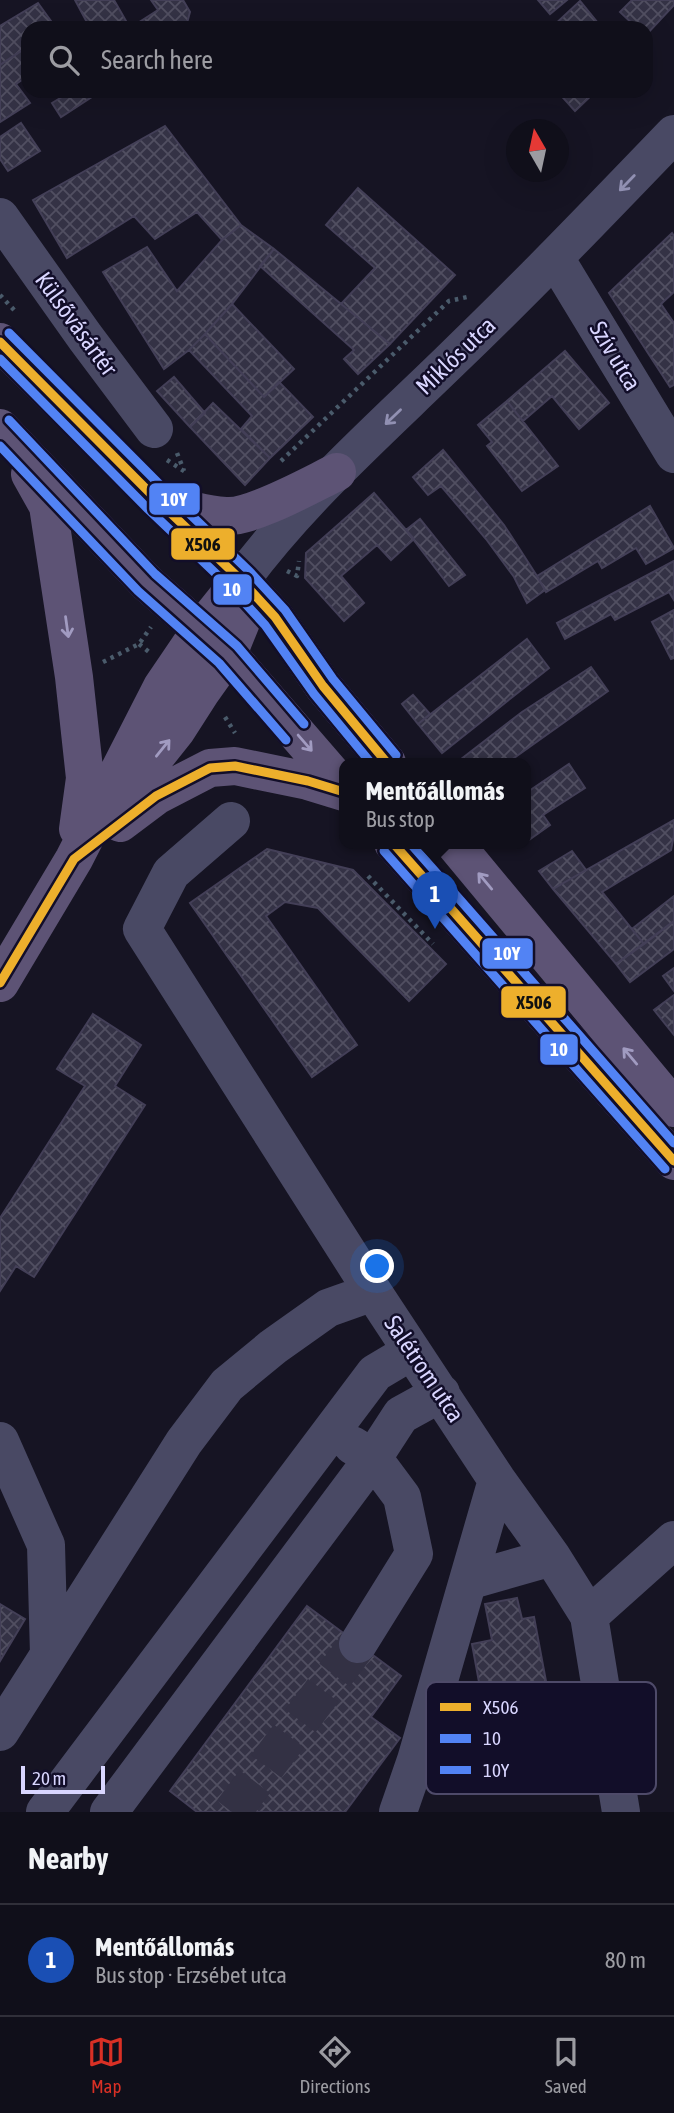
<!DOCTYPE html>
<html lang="en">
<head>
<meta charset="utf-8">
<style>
	:root { --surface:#100f1a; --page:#191823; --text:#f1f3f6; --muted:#9c9ca2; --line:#302f39; --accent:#d93025 }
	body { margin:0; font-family:"Asap Condensed",sans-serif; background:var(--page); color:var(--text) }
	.compass { position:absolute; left:506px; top:119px; width:63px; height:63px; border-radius:50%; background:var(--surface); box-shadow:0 7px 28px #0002; rotate:351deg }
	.scale { position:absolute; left:21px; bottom:18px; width:84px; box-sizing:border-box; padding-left:7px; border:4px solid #d9d6ff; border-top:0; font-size:19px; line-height:24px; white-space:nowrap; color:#d9d6ff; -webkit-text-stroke:5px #120e29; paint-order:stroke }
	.you { position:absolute; left:378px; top:1267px; width:24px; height:24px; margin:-18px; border:5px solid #fff; border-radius:50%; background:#1a73e8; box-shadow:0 0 0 10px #1a73e833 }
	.badge { display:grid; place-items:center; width:46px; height:46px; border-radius:50%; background:var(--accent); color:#fff; font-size:23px; font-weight:700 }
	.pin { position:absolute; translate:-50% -58px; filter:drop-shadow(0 2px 4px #0008) }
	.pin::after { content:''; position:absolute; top:37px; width:24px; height:21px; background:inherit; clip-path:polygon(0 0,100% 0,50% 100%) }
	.popup { position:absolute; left:339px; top:758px; width:192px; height:91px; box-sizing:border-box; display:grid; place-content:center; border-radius:14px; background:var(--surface); filter:drop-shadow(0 2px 5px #0005); font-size:23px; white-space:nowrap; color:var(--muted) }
	.popup b { font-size:26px; color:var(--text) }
	.popup::after { content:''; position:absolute; left:50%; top:100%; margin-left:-14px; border:14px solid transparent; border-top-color:var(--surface) }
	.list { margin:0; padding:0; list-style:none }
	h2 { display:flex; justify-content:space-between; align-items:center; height:91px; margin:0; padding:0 28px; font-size:30px }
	h2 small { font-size:23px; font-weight:400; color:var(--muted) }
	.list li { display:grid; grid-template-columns:46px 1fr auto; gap:21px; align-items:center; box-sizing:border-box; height:112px; padding:0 28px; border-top:2px solid var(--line) }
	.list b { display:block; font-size:26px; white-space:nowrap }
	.list p { margin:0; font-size:23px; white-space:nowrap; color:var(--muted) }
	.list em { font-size:23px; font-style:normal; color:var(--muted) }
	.icon { flex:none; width:38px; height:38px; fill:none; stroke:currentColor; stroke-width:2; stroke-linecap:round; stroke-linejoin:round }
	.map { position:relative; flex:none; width:674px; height:1812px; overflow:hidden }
	.search { position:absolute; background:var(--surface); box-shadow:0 7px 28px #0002; left:21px; right:21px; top:21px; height:77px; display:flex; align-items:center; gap:18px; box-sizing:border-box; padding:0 24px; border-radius:21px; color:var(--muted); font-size:26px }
	.sheet { height:203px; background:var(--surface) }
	nav { display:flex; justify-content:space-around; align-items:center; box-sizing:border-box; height:98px; border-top:2px solid var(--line); background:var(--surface); font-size:19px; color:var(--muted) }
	nav a { display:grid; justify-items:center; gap:4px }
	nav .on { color:var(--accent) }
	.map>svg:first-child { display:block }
</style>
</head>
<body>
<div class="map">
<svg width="674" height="1812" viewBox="0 0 674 1812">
	<defs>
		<pattern id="building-cross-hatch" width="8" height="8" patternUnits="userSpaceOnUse" patternTransform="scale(1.75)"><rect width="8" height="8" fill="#343245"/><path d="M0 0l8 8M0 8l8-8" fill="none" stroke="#514f61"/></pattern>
	</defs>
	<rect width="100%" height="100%" fill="#161423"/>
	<!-- building -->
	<path fill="url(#building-cross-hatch)" stroke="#433f57" stroke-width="2" d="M75 0H114L130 28H90Z
		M151 0H183L190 12 187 23 179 28H130L158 10Z
		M538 0H567L550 14Z
		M632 0H674V5L646 35V28H637L620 12Z
		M580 1 602 28H551Z
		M38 3 56 28H28V46L0 65V26Z
		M23 50 28 55V76L16 84 30 103 0 122V65Z
		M72 91H101L61 117 52 103Z
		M557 91H596L575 111Z
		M21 123 40 151 8 171 0 159V137Z
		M165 126 241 225 222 240 197 212 155 239 134 216 67 258 33 200Z
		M358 188 455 275 390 344 341 304 375 268 326 225Z
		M241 225 274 249 232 304 205 334 189 350 164 369 103 272 147 247 177 291 222 240Z
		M672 233 674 236V292L661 304 674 323V385L670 387 609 293Z
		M274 249 390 344 358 374 344 359 354 350 260 266Z
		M232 304 294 369 264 397 205 334Z
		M205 334 264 397 279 382 313 417 270 458 241 429 252 416 189 350Z
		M565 351 609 403 579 429 552 396 523 421 507 401Z
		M174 377 205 413 190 427 157 391Z
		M507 401 558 466 522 491 487 446 492 442 478 425Z
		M213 403 270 458 245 485 190 427Z
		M443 450 504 525 537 576 545 590 527 603 514 577 486 539 441 486 428 495 413 477Z
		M374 493 414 539 391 560 377 545 341 576 364 603 344 621 305 578 306 553Z
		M650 506 674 548 646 564 636 548 602 568 598 561 546 592 537 576Z
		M420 519 465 575 449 586 406 530Z
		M674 561V600L669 592 615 620 611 614 565 639 557 623Z
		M674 610V658L671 659 652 622Z
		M527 639 549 668 442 753 418 724Z
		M591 667 608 691 507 763H456L522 712Z
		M413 695 430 714 418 724 402 704Z
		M569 764 585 788 543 815 550 825 526 842V793Z
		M674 820V835L671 850 602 892 644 944 616 964 553 889Z
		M267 849 353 870 446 964 409 1001 318 908 285 902 266 916 357 1045 312 1077 190 903Z
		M572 851 586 870 553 889 539 871Z
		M674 896V921L644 944 632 929Z
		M674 921V949L630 982 616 964Z
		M674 968V991L663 976Z
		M674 995V1035L654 1010Z
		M93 1014 141 1045 115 1086 145 1105 34 1277 16 1266 0 1291V1218L85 1086 57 1069Z
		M517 1598 522 1619 534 1617 559 1751 477 1767 462 1685 479 1682 472 1644 492 1640 485 1604Z
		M0 1604 25 1619 0 1661Z
		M307 1606 401 1676 371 1717 400 1738 345 1812H197L170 1791Z"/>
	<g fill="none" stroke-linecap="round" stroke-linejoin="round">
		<!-- minor-tunnel -->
		<path stroke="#333144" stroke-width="38" stroke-dasharray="38 19" stroke-linecap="butt" d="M232 1812 358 1644"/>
		<!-- path -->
		<path stroke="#4a5b6b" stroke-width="4.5" stroke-dasharray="3.5 5" stroke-linecap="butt" d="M0 295 16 312
			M177 453 184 471
			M167 460 187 473
			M281 461 449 301 467 297
			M287 571 297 576 299 561
			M139 644 149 652
			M103 662 139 644 151 627
			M225 717 235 733
			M368 876 433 944"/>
		<!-- minor -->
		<path stroke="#494964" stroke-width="38" d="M0 217 85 337 154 429
			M555 258 674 454
			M241 580C301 499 378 431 450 361 527 287 600 211 674 134
			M231 821 171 873 142 929 373 1292 497 1480 552 1557 589 1616 621 1812
			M0 1441 46 1545 49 1655 0 1732
			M352 1445 373 1458 402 1497 414 1554 358 1644
			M468 1581 552 1557
			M589 1616 674 1540
			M49 1655 184 1442 227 1385 273 1347 328 1308 373 1292
			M45 1812 375 1373 412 1351
			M109 1812 373 1458 401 1415 441 1393
			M398 1812 416 1760 497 1480"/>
		<!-- major -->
		<path stroke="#5d5375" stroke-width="38" d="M0 342 157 500 241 580 275 617 323 686 387 763
			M0 428 147 583 228 654 344 788
			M30 474 48 506 74 677 85 778 78 829
			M158 500C180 507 203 515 226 516 252 518 312 484 337 472
			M124 796 176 731 201 692 228 654 243 617 241 580
			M120 823 156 796 210 768 235 766 308 781 344 792
			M393 843 674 1161
			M454 843 674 1108
			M0 983 74 859 162 687 200 631 241 580"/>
		<defs>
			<path id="bus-1" d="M0 342 157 500 241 580 275 617 323 686 387 763
				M393 843 674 1161
				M0 983 74 859 156 796 210 768 235 766 308 781 344 792"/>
			<path id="bus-2" d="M0 359 148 509 232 589 265 625 314 694 371 763
				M0 446 138 591 219 663 286 740
				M384 851 665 1169"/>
			<path id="bus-3" d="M9 333 166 491 250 572 285 610 333 679 396 755
				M9 420 155 574 237 646 304 724
				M410 843 674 1143"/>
		</defs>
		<!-- bus-1 casing -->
		<use href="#bus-1" stroke="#120e29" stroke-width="14"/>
		<!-- bus-2 casing -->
		<use href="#bus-2" stroke="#120e29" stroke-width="14"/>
		<!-- bus-3 casing -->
		<use href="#bus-3" stroke="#120e29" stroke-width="14"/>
		<!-- bus-1 -->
		<use href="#bus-1" stroke="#edaf2c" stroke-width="9"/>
		<!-- bus-2 -->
		<use href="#bus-2" stroke="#5283f4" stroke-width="9"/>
		<!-- bus-3 -->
		<use href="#bus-3" stroke="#5283f4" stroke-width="9"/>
	</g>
	<!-- one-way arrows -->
	<defs><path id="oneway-shaft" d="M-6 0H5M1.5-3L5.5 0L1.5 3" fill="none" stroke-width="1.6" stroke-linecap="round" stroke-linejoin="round" transform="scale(1.75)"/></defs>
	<g stroke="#9190b2">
		<use href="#oneway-shaft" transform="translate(627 183) rotate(134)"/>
		<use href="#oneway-shaft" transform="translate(393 417) rotate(136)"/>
	</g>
	<g stroke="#a19bc1">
		<use href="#oneway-shaft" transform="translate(67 627) rotate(82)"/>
		<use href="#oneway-shaft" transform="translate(305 743) rotate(49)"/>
		<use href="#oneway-shaft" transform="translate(163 748) rotate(-51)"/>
		<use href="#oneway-shaft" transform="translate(485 881) rotate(-130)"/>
		<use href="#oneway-shaft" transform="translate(630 1056) rotate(-130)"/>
	</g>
	<g text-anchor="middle" stroke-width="5" stroke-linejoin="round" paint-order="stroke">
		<!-- street labels -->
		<g font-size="24" fill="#d9d6ff" stroke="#120e29">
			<text transform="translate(76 324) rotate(54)" y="8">Külsővásártér</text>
			<text transform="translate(456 356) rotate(-44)" y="8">Miklós utca</text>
			<text transform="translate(615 356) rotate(59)" y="8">Szív utca</text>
			<text transform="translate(424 1369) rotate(56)" y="8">Salétrom utca</text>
		</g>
	</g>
	<!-- legend -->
	<rect x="426" y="1682" width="230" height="112" rx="10" fill="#120e29" stroke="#4e4a69" stroke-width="2"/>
	<rect x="440" y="1703" width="31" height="8" fill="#edaf2c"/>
	<rect x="440" y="1734" width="31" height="9" fill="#5283f4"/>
	<rect x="440" y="1766" width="31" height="8" fill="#5283f4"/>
	<g font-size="19" fill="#d9d6ff">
		<text x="483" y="1714">X506</text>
		<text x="483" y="1745">10</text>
		<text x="483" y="1777">10Y</text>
	</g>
	<g stroke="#120e29" stroke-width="2.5">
		<rect x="148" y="482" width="53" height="34" rx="7" fill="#5283f4"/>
		<rect x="170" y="527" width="66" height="34" rx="7" fill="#edaf2c"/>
		<rect x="212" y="573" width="41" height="33" rx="7" fill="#5283f4"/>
		<rect x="481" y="937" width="53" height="33" rx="7" fill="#5283f4"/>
		<rect x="500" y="985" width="67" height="34" rx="7" fill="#edaf2c"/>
		<rect x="539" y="1033" width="40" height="33" rx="7" fill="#5283f4"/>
	</g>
	<g font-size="19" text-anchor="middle" font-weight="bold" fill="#fff">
		<text x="174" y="506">10Y</text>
		<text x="232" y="596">10</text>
		<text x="507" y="960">10Y</text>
		<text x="559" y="1056">10</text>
	</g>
	<g font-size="19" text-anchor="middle" font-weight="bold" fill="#111">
		<text x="203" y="551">X506</text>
		<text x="534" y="1009">X506</text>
	</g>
</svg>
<svg class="compass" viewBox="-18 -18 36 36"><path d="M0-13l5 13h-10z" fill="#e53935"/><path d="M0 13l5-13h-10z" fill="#9c9ca2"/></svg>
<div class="scale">20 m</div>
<div class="you"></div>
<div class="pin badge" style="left:435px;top:929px;background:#1a4fb4">1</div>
<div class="popup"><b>Mentőállomás</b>Bus stop</div>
<div class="search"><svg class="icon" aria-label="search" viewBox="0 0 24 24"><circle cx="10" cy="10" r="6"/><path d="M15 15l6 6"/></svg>Search here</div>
</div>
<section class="sheet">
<h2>Nearby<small></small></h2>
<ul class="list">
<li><span class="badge" style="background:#1a4fb4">1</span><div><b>Mentőállomás</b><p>Bus stop · Erzsébet utca</p></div><em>80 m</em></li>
</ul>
</section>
<nav>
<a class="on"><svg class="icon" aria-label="map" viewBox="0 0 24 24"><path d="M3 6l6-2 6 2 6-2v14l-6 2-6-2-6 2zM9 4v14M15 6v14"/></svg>Map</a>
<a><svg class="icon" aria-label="directions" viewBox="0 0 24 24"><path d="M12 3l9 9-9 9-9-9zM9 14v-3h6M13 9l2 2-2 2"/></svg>Directions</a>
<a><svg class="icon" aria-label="saved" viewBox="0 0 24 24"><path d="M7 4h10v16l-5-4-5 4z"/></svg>Saved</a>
</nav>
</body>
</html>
